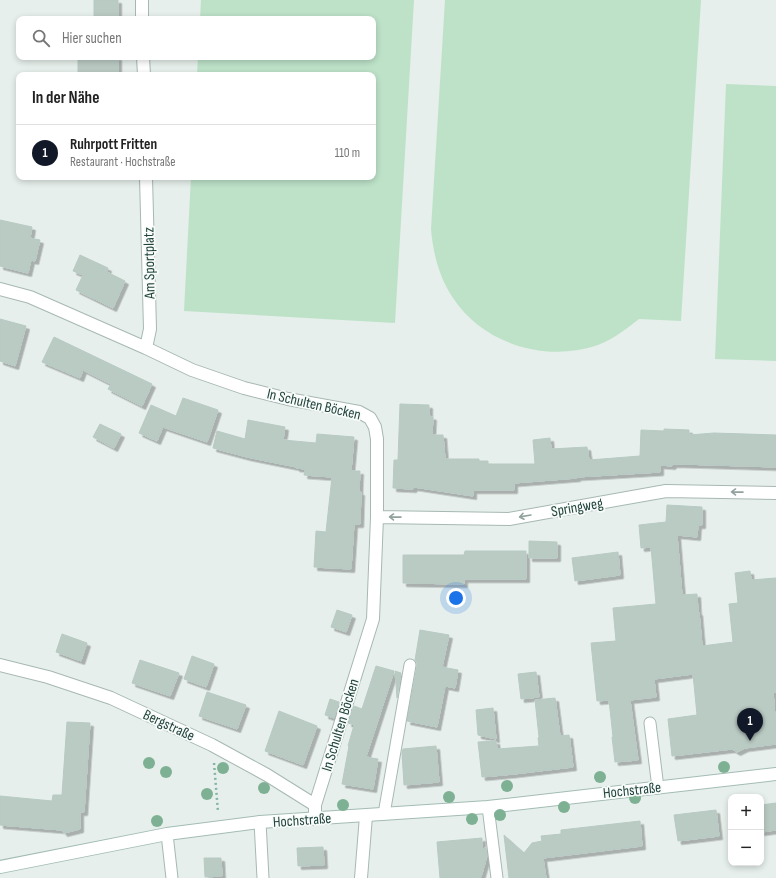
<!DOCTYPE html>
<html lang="de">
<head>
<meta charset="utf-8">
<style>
	:root { --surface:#fff; --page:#f2f2f2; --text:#222; --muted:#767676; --line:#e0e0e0; --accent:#111827 }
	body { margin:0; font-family:"Sofia Sans Condensed",sans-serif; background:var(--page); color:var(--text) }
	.controls { position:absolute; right:12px; bottom:12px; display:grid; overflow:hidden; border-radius:8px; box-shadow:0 2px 6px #0003 }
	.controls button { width:36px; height:36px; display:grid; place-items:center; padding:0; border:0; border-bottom:1px solid var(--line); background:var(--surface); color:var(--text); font:20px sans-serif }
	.you { position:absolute; left:456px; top:598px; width:14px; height:14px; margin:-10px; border:3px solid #fff; border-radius:50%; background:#1a73e8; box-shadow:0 0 0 6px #1a73e833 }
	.badge { display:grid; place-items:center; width:26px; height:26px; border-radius:50%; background:var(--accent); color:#fff; font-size:13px; font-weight:700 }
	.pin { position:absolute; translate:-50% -33px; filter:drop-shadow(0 1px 2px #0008) }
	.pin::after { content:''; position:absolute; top:21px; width:14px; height:12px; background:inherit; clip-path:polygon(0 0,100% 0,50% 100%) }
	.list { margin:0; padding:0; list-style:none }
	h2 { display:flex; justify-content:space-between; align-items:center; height:52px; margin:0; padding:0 16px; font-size:17px }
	h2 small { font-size:13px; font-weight:400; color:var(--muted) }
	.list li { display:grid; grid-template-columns:26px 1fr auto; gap:12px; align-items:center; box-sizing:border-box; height:56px; padding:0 16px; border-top:1px solid var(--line) }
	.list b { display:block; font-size:15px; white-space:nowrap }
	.list p { margin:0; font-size:13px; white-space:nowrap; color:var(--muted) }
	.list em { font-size:13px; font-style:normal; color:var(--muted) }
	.icon { flex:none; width:22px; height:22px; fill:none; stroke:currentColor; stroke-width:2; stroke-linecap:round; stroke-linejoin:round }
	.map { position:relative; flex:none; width:776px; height:878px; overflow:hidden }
	.search { position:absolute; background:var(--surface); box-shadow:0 2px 6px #0003; left:16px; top:16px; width:360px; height:44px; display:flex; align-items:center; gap:10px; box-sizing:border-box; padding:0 14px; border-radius:8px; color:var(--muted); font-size:15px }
	.panel { position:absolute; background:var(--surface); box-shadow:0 2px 6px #0003; left:16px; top:72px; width:360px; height:108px; border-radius:8px }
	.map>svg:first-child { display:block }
</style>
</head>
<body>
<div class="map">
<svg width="776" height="878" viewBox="0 0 776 878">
	<defs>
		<filter id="shadow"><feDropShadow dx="3.5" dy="3.5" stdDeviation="0" flood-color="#0004"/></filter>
	</defs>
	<rect width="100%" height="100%" fill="#e6efeb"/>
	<!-- green -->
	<path fill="#bde2c8" d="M201 0H414L395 323 184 311 191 177H373V75H197L198 57H373V19H200Z
		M445 0H701L681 321 639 319C626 329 614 339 598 345 546 363 483 344 453 298 439 277 433 253 431 229Z
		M726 84 776 86V361L715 359Z"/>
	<!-- building -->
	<path fill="#bacbc4" stroke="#b7cac3" filter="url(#shadow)" d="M94 0H118V19H94Z
		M78 57H118V75H78Z
		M0 220 32 227 30 238 40 240 35 261 31 260 28 273 0 266Z
		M80 255 108 268 107 272 125 281 113 308 76 290 83 275 73 271Z
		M0 319 26 326 15 366 0 361Z
		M54 337 152 384 142 406 108 389 111 384 83 370 80 378 42 362Z
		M183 398 218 410 207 442 163 427 157 441 139 433 151 405 176 416Z
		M400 404 429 405V416L433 417 432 435H443L445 459H479V461H488V464H535L533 440 550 438 551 449 587 447 589 460 640 456 641 430 664 431V429L689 430V435L714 433 776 435V467L681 464H673L672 466 660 465V472L577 477V478L514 483V490H473V496L414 487 413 489 393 488 394 460H398Z
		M248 420 285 427 283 440 316 443 317 434 354 437 351 471H360L359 492H361L360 524H354L351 569 314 567 316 531 326 532 332 477 304 475 305 469 296 468V467L247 457 213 448 217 431 245 439Z
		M100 424 121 434 114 448 93 437Z
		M667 505 702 507V525H698L697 537 677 535 682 595 697 594 698 612H699L702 646 733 642 729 604 738 603 735 573 750 571 751 580 776 578V692H773L776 729V744L745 748 737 752 732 749 672 756 668 719 697 715 693 674 654 679 656 697 630 700 638 760 615 762 612 737H613L609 700 597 701 591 643 616 641 613 608 656 604 651 547 641 548 639 525 666 522Z
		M529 541 557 542V558H529Z
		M465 551H526V579H464V584L403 583V555H464Z
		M618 552 620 575 575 581 572 558Z
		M337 610 352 615 346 632 331 627Z
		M420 630 449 635 442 667 458 670 455 688 445 686 437 727 407 721 417 666V663L415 660Z
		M62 634 87 643 81 661 56 652Z
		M192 656 214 664 206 687 184 679Z
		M140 660 179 673 170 696 132 683Z
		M376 666 394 671 366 757 378 759 373 789 342 784 349 746H348L354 725 348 723 354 706 362 709Z
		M395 671 401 673 397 698Z
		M536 672 539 697 521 699 518 674Z
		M207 692 246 705 237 729 199 716Z
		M555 698 560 736 569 735 573 767 514 774 482 777 478 742 496 741 497 749 539 746 538 738 539 737 535 700Z
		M330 699 339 702 334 718 325 715Z
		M493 708 496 739 478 735 476 710Z
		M279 711 317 726 303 765 265 751Z
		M67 722 90 723 84 812H80V829L64 833 62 830 0 825V796L52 801 53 795H62Z
		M436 746 439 782 404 785 402 753 403 749Z
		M776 803V830L761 832V805Z
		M716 810 719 836 678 841 674 815Z
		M640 821 642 846 543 858 546 878H509L504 835 524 853 532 843 542 841 541 836 561 834V830Z
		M482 838V849L486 848 487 856 481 877 462 878H440L437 842Z
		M323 847 324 865 298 866 297 848Z
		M204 858H221L222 876 205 877Z"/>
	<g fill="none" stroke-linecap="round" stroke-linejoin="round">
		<defs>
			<path id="lane" d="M650 723 658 788
				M488 807 497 878
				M384 814 410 665
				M260 822 263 878
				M167 834 172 878"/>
			<path id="street" d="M142 0V19
				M143 57 144 75
				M0 289 30 297 146 348 192 370 244 388 288 399 359 412 370 418 375 427 377 439V517L373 619 315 805V819
				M146 348 150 329 146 177
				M377 517 509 519 666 491 776 493
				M0 665 48 677 111 698 212 745 267 775 315 805
				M361 878 366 816"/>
			<path id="secondary" d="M0 867 167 834 260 822 488 807 776 774"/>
		</defs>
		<!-- lane casing -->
		<use href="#lane" stroke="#a7b8b3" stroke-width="13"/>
		<!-- street casing -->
		<use href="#street" stroke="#a7b8b3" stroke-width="14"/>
		<!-- secondary casing -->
		<use href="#secondary" stroke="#a3bcb4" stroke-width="14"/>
		<!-- path -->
		<path stroke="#84b5a7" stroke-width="2.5" stroke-dasharray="2 3" stroke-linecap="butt" d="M214 763 218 812"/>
		<!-- lane -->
		<use href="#lane" stroke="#fff" stroke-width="11"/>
		<!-- street -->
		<use href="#street" stroke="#fff" stroke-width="12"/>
		<!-- secondary -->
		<use href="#secondary" stroke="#fff" stroke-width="12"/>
	</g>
	<!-- trees -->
	<g fill="#7eb194">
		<circle cx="149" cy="763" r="6"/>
		<circle cx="724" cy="767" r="6"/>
		<circle cx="223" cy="768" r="6"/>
		<circle cx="166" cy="772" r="6"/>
		<circle cx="600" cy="777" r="6"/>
		<circle cx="507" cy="786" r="6"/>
		<circle cx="264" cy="788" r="6"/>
		<circle cx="207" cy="794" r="6"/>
		<circle cx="449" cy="797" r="6"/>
		<circle cx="635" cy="798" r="6"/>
		<circle cx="343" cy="805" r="6"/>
		<circle cx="564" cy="807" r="6"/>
		<circle cx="500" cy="815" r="6"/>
		<circle cx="472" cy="819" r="6"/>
		<circle cx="157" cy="821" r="6"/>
	</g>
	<!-- one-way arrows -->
	<defs><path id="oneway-shaft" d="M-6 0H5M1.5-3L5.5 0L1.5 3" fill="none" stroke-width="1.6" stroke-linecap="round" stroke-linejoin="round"/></defs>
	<g stroke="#90a19e">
		<use href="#oneway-shaft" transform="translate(737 492) rotate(-179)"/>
		<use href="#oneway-shaft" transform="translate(525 516) rotate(170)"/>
		<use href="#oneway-shaft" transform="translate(395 517) rotate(-179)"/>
	</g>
	<g text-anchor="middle" stroke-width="3.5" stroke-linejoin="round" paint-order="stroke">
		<!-- street labels -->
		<g font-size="15" fill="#22433c" stroke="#f7fbf9">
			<text transform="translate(149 263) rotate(-91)" y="5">Am Sportplatz</text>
			<text transform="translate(314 404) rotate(13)" y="5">In Schulten Böcken</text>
			<text transform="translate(577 507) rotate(-10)" y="5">Springweg</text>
			<text transform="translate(169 725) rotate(25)" y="5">Bergstraße</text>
			<text transform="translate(340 725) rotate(-73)" y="5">In Schulten Böcken</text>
			<text transform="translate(632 790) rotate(-6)" y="5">Hochstraße</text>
			<text transform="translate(302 820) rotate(-4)" y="5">Hochstraße</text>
		</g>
	</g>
</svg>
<div class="controls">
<button>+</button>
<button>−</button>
</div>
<div class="you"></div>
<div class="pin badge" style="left:750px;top:741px">1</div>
<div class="search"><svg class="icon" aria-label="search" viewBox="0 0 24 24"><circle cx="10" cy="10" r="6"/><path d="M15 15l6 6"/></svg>Hier suchen</div>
<section class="panel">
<h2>In der Nähe<small></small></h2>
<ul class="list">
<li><span class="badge">1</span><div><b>Ruhrpott Fritten</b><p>Restaurant · Hochstraße</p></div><em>110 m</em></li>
</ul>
</section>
</div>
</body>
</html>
